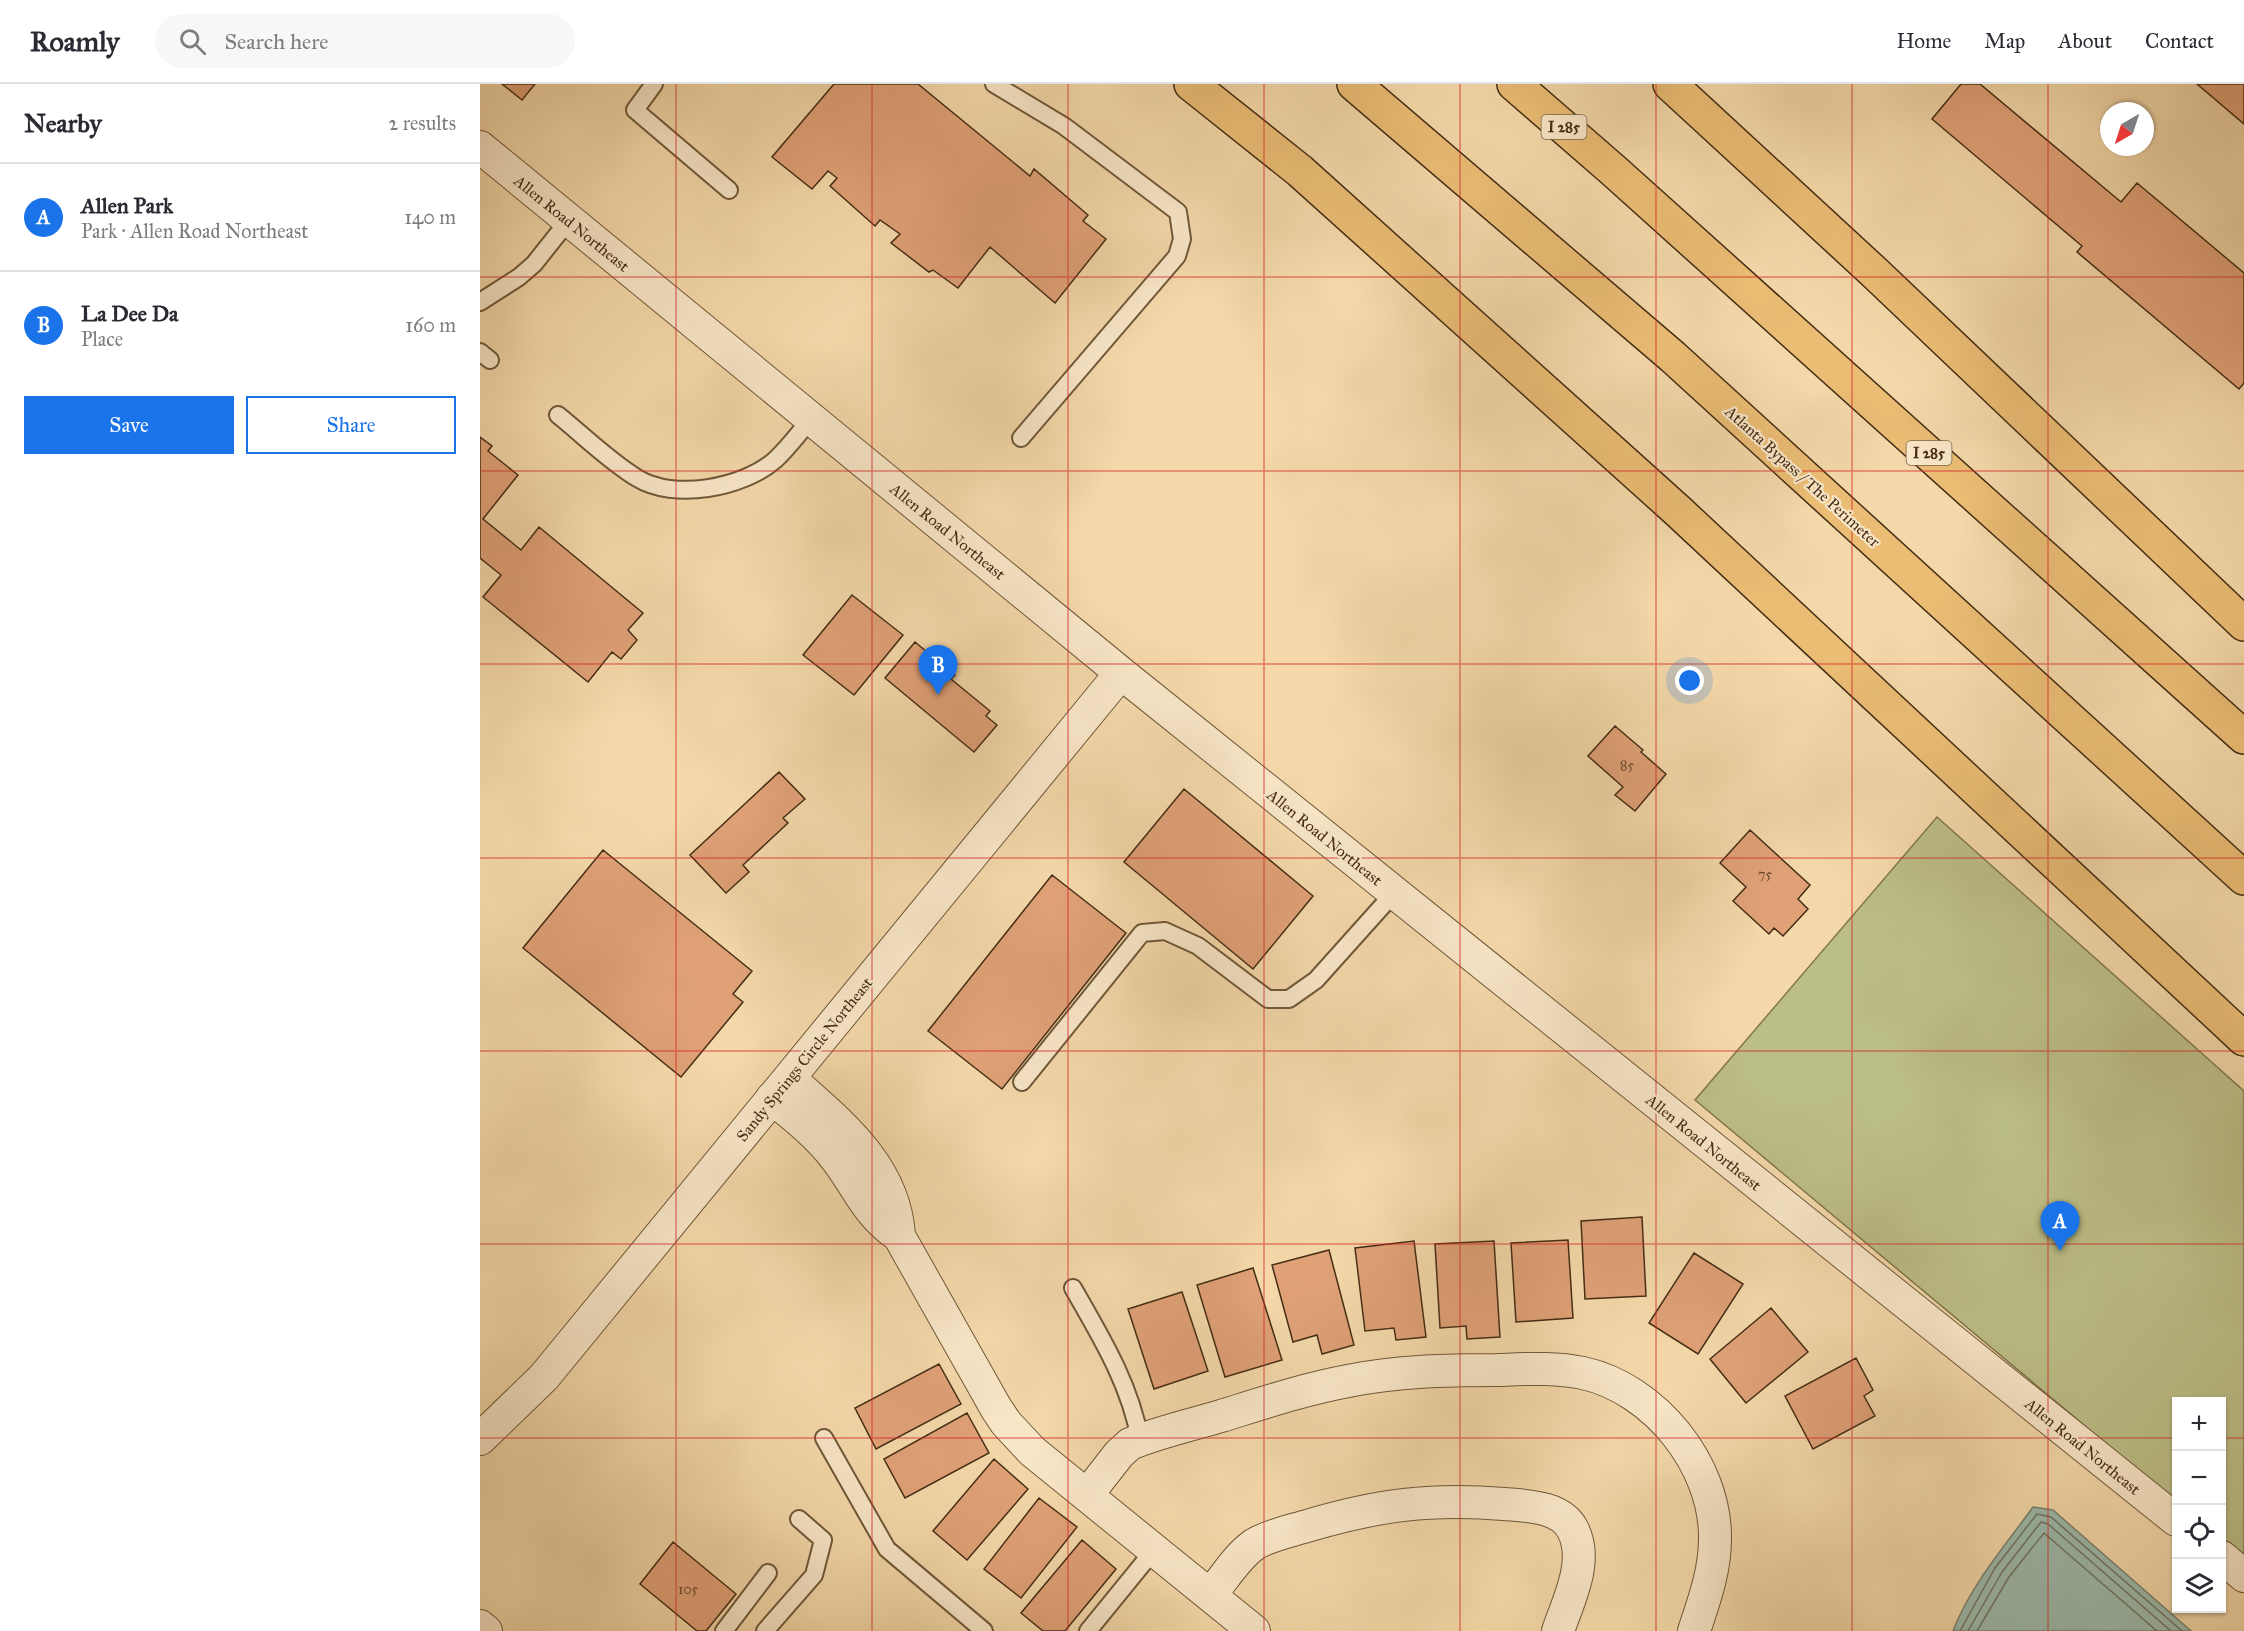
<!DOCTYPE html>
<html lang="en">
<head>
<meta charset="utf-8">
<style>
	:root { --surface:#fff; --page:#f7f7f7; --text:#2b2b33; --muted:#7c7c81; --line:#e1e1e2; --accent:#1a73e8 }
	body { margin:0; font-family:"IM FELL Great Primer",serif; background:var(--page); color:var(--text) }
	.controls { position:absolute; right:18px; bottom:18px; display:grid; overflow:hidden; border-radius:0px; box-shadow:0 2px 4px #0004 }
	.controls button { width:54px; height:54px; display:grid; place-items:center; padding:0; border:0; border-bottom:2px solid var(--line); background:var(--surface); color:var(--text); font:30px sans-serif }
	.compass { position:absolute; left:1620px; top:18px; width:54px; height:54px; border-radius:50%; background:var(--surface); box-shadow:0 2px 4px #0004; rotate:219deg }
	.you { position:absolute; left:1210px; top:597px; width:21px; height:21px; margin:-15px; border:4px solid #fff; border-radius:50%; background:#1a73e8; box-shadow:0 0 0 9px #1a73e833 }
	.badge { display:grid; place-items:center; width:39px; height:39px; border-radius:50%; background:var(--accent); color:#fff; font-size:20px; font-weight:700 }
	.pin { position:absolute; translate:-50% -50px; filter:drop-shadow(0 2px 3px #0008) }
	.pin::after { content:''; position:absolute; top:32px; width:21px; height:18px; background:inherit; clip-path:polygon(0 0,100% 0,50% 100%) }
	.list { margin:0; padding:0; list-style:none }
	h2 { display:flex; justify-content:space-between; align-items:center; height:78px; margin:0; padding:0 24px; font-size:26px }
	h2 small { font-size:20px; font-weight:400; color:var(--muted) }
	.list li { display:grid; grid-template-columns:39px 1fr auto; gap:18px; align-items:center; box-sizing:border-box; height:108px; padding:0 24px; border-top:2px solid var(--line) }
	.list b { display:block; font-size:22px; white-space:nowrap }
	.list p { margin:0; font-size:20px; white-space:nowrap; color:var(--muted) }
	.list em { font-size:20px; font-style:normal; color:var(--muted) }
	.actions { display:flex; gap:12px; padding:18px 24px }
	.actions a { flex:1; padding:14px 0; border:2px solid var(--accent); border-radius:0px; text-align:center; font-size:21px; color:var(--accent) }
	.actions .main { background:var(--accent); color:#fff }
	.icon { flex:none; width:33px; height:33px; fill:none; stroke:currentColor; stroke-width:2; stroke-linecap:round; stroke-linejoin:round }
	.map { position:relative; flex:none; width:1764px; height:1547px; overflow:hidden }
	header { display:flex; align-items:center; gap:36px; box-sizing:border-box; height:84px; padding:0 30px; background:var(--surface); border-bottom:2px solid var(--line) }
	header strong { font-size:28px }
	nav { display:flex; gap:33px; margin-inline-start:auto; font-size:21px }
	.search { width:420px; height:54px; background:var(--page); display:flex; align-items:center; gap:15px; box-sizing:border-box; padding:0 21px; border-radius:33px; color:var(--muted); font-size:22px }
	main { display:flex }
	aside { flex:1; background:var(--surface) }
	.map>svg:first-child { display:block }
</style>
</head>
<body>
<header>
<strong>Roamly</strong>
<div class="search"><svg class="icon" aria-label="search" viewBox="0 0 24 24"><circle cx="10" cy="10" r="6"/><path d="M15 15l6 6"/></svg>Search here</div>
<nav><a>Home</a><a>Map</a><a>About</a><a>Contact</a></nav>
</header>
<main>
<aside>
<h2>Nearby<small>2 results</small></h2>
<ul class="list">
<li><span class="badge">A</span><div><b>Allen Park</b><p>Park · Allen Road Northeast</p></div><em>140 m</em></li>
<li><span class="badge">B</span><div><b>La Dee Da</b><p>Place</p></div><em>160 m</em></li>
</ul>
<div class="actions"><a class="main">Save</a><a>Share</a></div>
</aside>
<div class="map">
<svg width="1764" height="1547" viewBox="0 0 1764 1547">
	<rect width="100%" height="100%" fill="#f4d8a9"/>
	<filter id="stains"><feTurbulence type="fractalNoise" baseFrequency=".00333" numOctaves="4"/><feColorMatrix values="0 0 0 0 .2 0 0 0 0 .09 0 0 0 0 .02 0 0 0 .5 -.17"/></filter>
	<radialGradient id="worn" r=".72"><stop offset=".6" stop-color="#630" stop-opacity="0"/><stop offset="1" stop-color="#630" stop-opacity=".3"/></radialGradient>
	<!-- green -->
	<path fill="#bcbe87" stroke="#80764e" stroke-width="1.5" d="M1457 733 1764 1007V1475L1742 1456V1318H1696V1418L1215 1016Z"/>
	<!-- water -->
	<path fill="#9cb9ab" stroke="#79816f" stroke-width="1.5" d="M1553 1423 1573 1426 1711 1547H1473C1490 1502 1525 1462 1553 1423Z"/>
	<g fill="none" stroke-linecap="round" stroke-linejoin="round">
		<!-- shore -->
		<path stroke="#707360" stroke-width="1.5" d="M1480 1547 1515 1484 1557 1430 1571 1433 1702 1547
			M1488 1547 1522 1488 1561 1438 1568 1440 1691 1547
			M1497 1547 1529 1493 1564 1449 1677 1547"/>
	</g>
	<!-- building -->
	<path fill="#e0a177" stroke="#442d15" stroke-width="1.5" d="M22 0H55L42 16Z
		M354 0H438L550 92 554 85 608 131 603 137 626 155 575 219 510 163 478 204 453 186 449 188 411 159 420 150 400 136 395 142 350 102 357 94 348 87 332 105 292 73Z
		M1481 0H1500L1641 118 1657 99 1764 189V299L1759 305 1597 168 1602 162 1452 35Z
		M1717 0H1764V40Z
		M0 353 12 362 8 367 38 391 3 435 41 466 59 443 163 529 148 546 157 556 141 575 132 568 108 598 3 513 21 491 0 474Z
		M372 511 423 551 374 611 323 571Z
		M435 558 475 591 471 595 510 627 506 632 517 641 494 668 405 594Z
		M1135 642 1163 666 1161 668 1186 690 1155 727 1135 711 1143 703 1108 672Z
		M299 688 325 715 303 734 308 739 263 781 269 788 246 809 210 771Z
		M704 705 833 812 773 885 644 778Z
		M1270 746 1330 801 1318 815 1328 825 1303 852 1294 844 1289 850 1253 817 1266 803 1240 779Z
		M123 766 272 887 253 910 263 918 201 993 43 864Z
		M572 791 646 849 522 1005 448 947Z
		M1162 1133 1166 1212 1105 1215 1101 1137Z
		M1088 1156 1093 1234 1036 1238 1031 1159Z
		M934 1157 946 1253 916 1256 914 1244 885 1247 875 1164Z
		M1014 1157 1020 1253 987 1255 986 1242 960 1244 955 1160Z
		M849 1166 874 1261 842 1270 837 1251 813 1258 792 1181Z
		M1214 1169 1263 1200 1218 1270 1169 1239Z
		M773 1184 802 1276 745 1293 717 1201Z
		M702 1208 728 1287 674 1305 648 1225Z
		M1291 1224 1328 1268 1266 1319 1230 1275Z
		M1376 1274 1393 1306 1384 1312 1395 1332 1333 1365 1305 1312Z
		M459 1280 481 1320 396 1365 375 1324Z
		M487 1329 509 1369 425 1414 404 1375Z
		M514 1375 548 1405 487 1476 453 1447Z
		M559 1414 597 1443 541 1514 504 1485Z
		M602 1456 636 1485 585 1547H563L541 1529Z
		M193 1458 256 1510 226 1547H217L160 1500Z"/>
	<g fill="none" stroke-linecap="round" stroke-linejoin="round">
		<defs>
			<path id="lane" d="M174 0 155 26 249 106
				M514 0 584 42 698 128 702 155 697 172 541 354
				M0 218 39 193 54 180 89 136
				M0 268 10 276
				M78 331C104 352 129 377 157 394 194 417 263 404 295 376 308 364 319 349 331 335
				M542 998 662 849 685 847 718 862 788 915H809L836 896 914 809
				M593 1204C621 1253 650 1300 660 1356
				M344 1354 407 1465 504 1547
				M244 1547 288 1489
				M285 1547 334 1491 343 1456 319 1435
				M608 1547 674 1466"/>
			<path id="street" d="M0 63 641 589 1696 1436
				M309 994C358 1038 415 1081 419 1152L516 1324 526 1339 552 1367 774 1547
				M292 1014C314 1032 337 1050 354 1072 378 1102 385 1129 419 1152
				M0 1355 64 1293 641 589
				M607 1411 639 1370 650 1360C679 1348 711 1341 741 1332 783 1319 825 1305 868 1297 917 1287 968 1286 1017 1286 1046 1285 1075 1283 1103 1289 1175 1305 1236 1381 1235 1455 1235 1487 1224 1517 1214 1547
				M1742 1473 1764 1492
				M730 1511C744 1495 757 1472 775 1460 790 1451 810 1447 827 1442 897 1421 951 1414 1024 1420 1047 1422 1081 1422 1093 1446 1109 1478 1088 1517 1078 1547
				M0 1542 6 1547"/>
			<path id="highway" d="M711 0 820 87 1198 427 1764 955
				M874 0 1193 273 1764 794
				M1034 0 1133 86 1764 653
				M1190 0 1394 188 1764 540"/>
		</defs>
		<!-- lane casing -->
		<use href="#lane" stroke="#70583a" stroke-width="20"/>
		<!-- street casing -->
		<use href="#street" stroke="#70583a" stroke-width="34"/>
		<!-- highway casing -->
		<use href="#highway" stroke="#442d15" stroke-width="36"/>
		<!-- lane -->
		<use href="#lane" stroke="#f8e6c7" stroke-width="16"/>
		<!-- street -->
		<use href="#street" stroke="#f8e6c7" stroke-width="32"/>
		<!-- highway -->
		<use href="#highway" stroke="#eabc74" stroke-width="33"/>
	</g>
	<!-- grid -->
	<path fill="none" stroke="#d62828" stroke-width="1.5" stroke-opacity="0.55" d="M196 0V1547M392 0V1547M588 0V1547M784 0V1547M980 0V1547M1176 0V1547M1372 0V1547M1568 0V1547M0 193H1764M0 387H1764M0 580H1764M0 774H1764M0 967H1764M0 1160H1764M0 1354H1696M1742 1354H1764"/>
	<g text-anchor="middle" stroke-width="4.5" stroke-linejoin="round" paint-order="stroke">
		<!-- number labels -->
		<g font-size="14" fill="#6b4a2e">
			<text x="1147" y="686">85</text>
			<text x="1285" y="795">75</text>
			<text x="208" y="1510">105</text>
		</g>
		<!-- shield labels -->
		<g fill="#f8e6c7" stroke="#7a644a" stroke-width="1.5">
			<rect x="1061.5" y="31" width="45" height="24" rx="4.5"/>
			<rect x="1426.5" y="357" width="45" height="24" rx="4.5"/>
		</g>
		<g font-size="15" font-weight="bold" fill="#442d15">
			<text x="1084" y="48">I 285</text>
			<text x="1449" y="374">I 285</text>
		</g>
		<!-- street labels -->
		<g font-size="16" fill="#442d15" stroke="#f8e6c7">
			<text transform="translate(92 139) rotate(39)" y="6">Allen Road Northeast</text>
			<text transform="translate(1323 392) rotate(42)" y="6">Atlanta Bypass / The Perimeter</text>
			<text transform="translate(468 447) rotate(39)" y="6">Allen Road Northeast</text>
			<text transform="translate(845 753) rotate(39)" y="6">Allen Road Northeast</text>
			<text transform="translate(324 975) rotate(-51)" y="6">Sandy Springs Circle Northeast</text>
			<text transform="translate(1224 1058) rotate(39)" y="6">Allen Road Northeast</text>
			<text transform="translate(1603 1362) rotate(39)" y="6">Allen Road Northeast</text>
		</g>
	</g>
	<rect width="100%" height="100%" filter="url(#stains)"/>
	<rect width="100%" height="100%" fill="url(#worn)"/>
</svg>
<div class="controls">
<button>+</button>
<button>−</button>
<button><svg class="icon" aria-label="locate" viewBox="0 0 24 24"><circle cx="12" cy="12" r="6"/><path d="M12 2v4M12 18v4M2 12h4M18 12h4"/></svg></button>
<button><svg class="icon" aria-label="layers" viewBox="0 0 24 24"><path d="M12 4l9 5-9 5-9-5zM3 14l9 5 9-5"/></svg></button>
</div>
<svg class="compass" viewBox="-18 -18 36 36"><path d="M0-13l5 13h-10z" fill="#e53935"/><path d="M0 13l5-13h-10z" fill="#7c7c81"/></svg>
<div class="you"></div>
<div class="pin badge" style="left:1580px;top:1167px">A</div>
<div class="pin badge" style="left:458px;top:611px">B</div>
</div>
</main>
</body>
</html>
